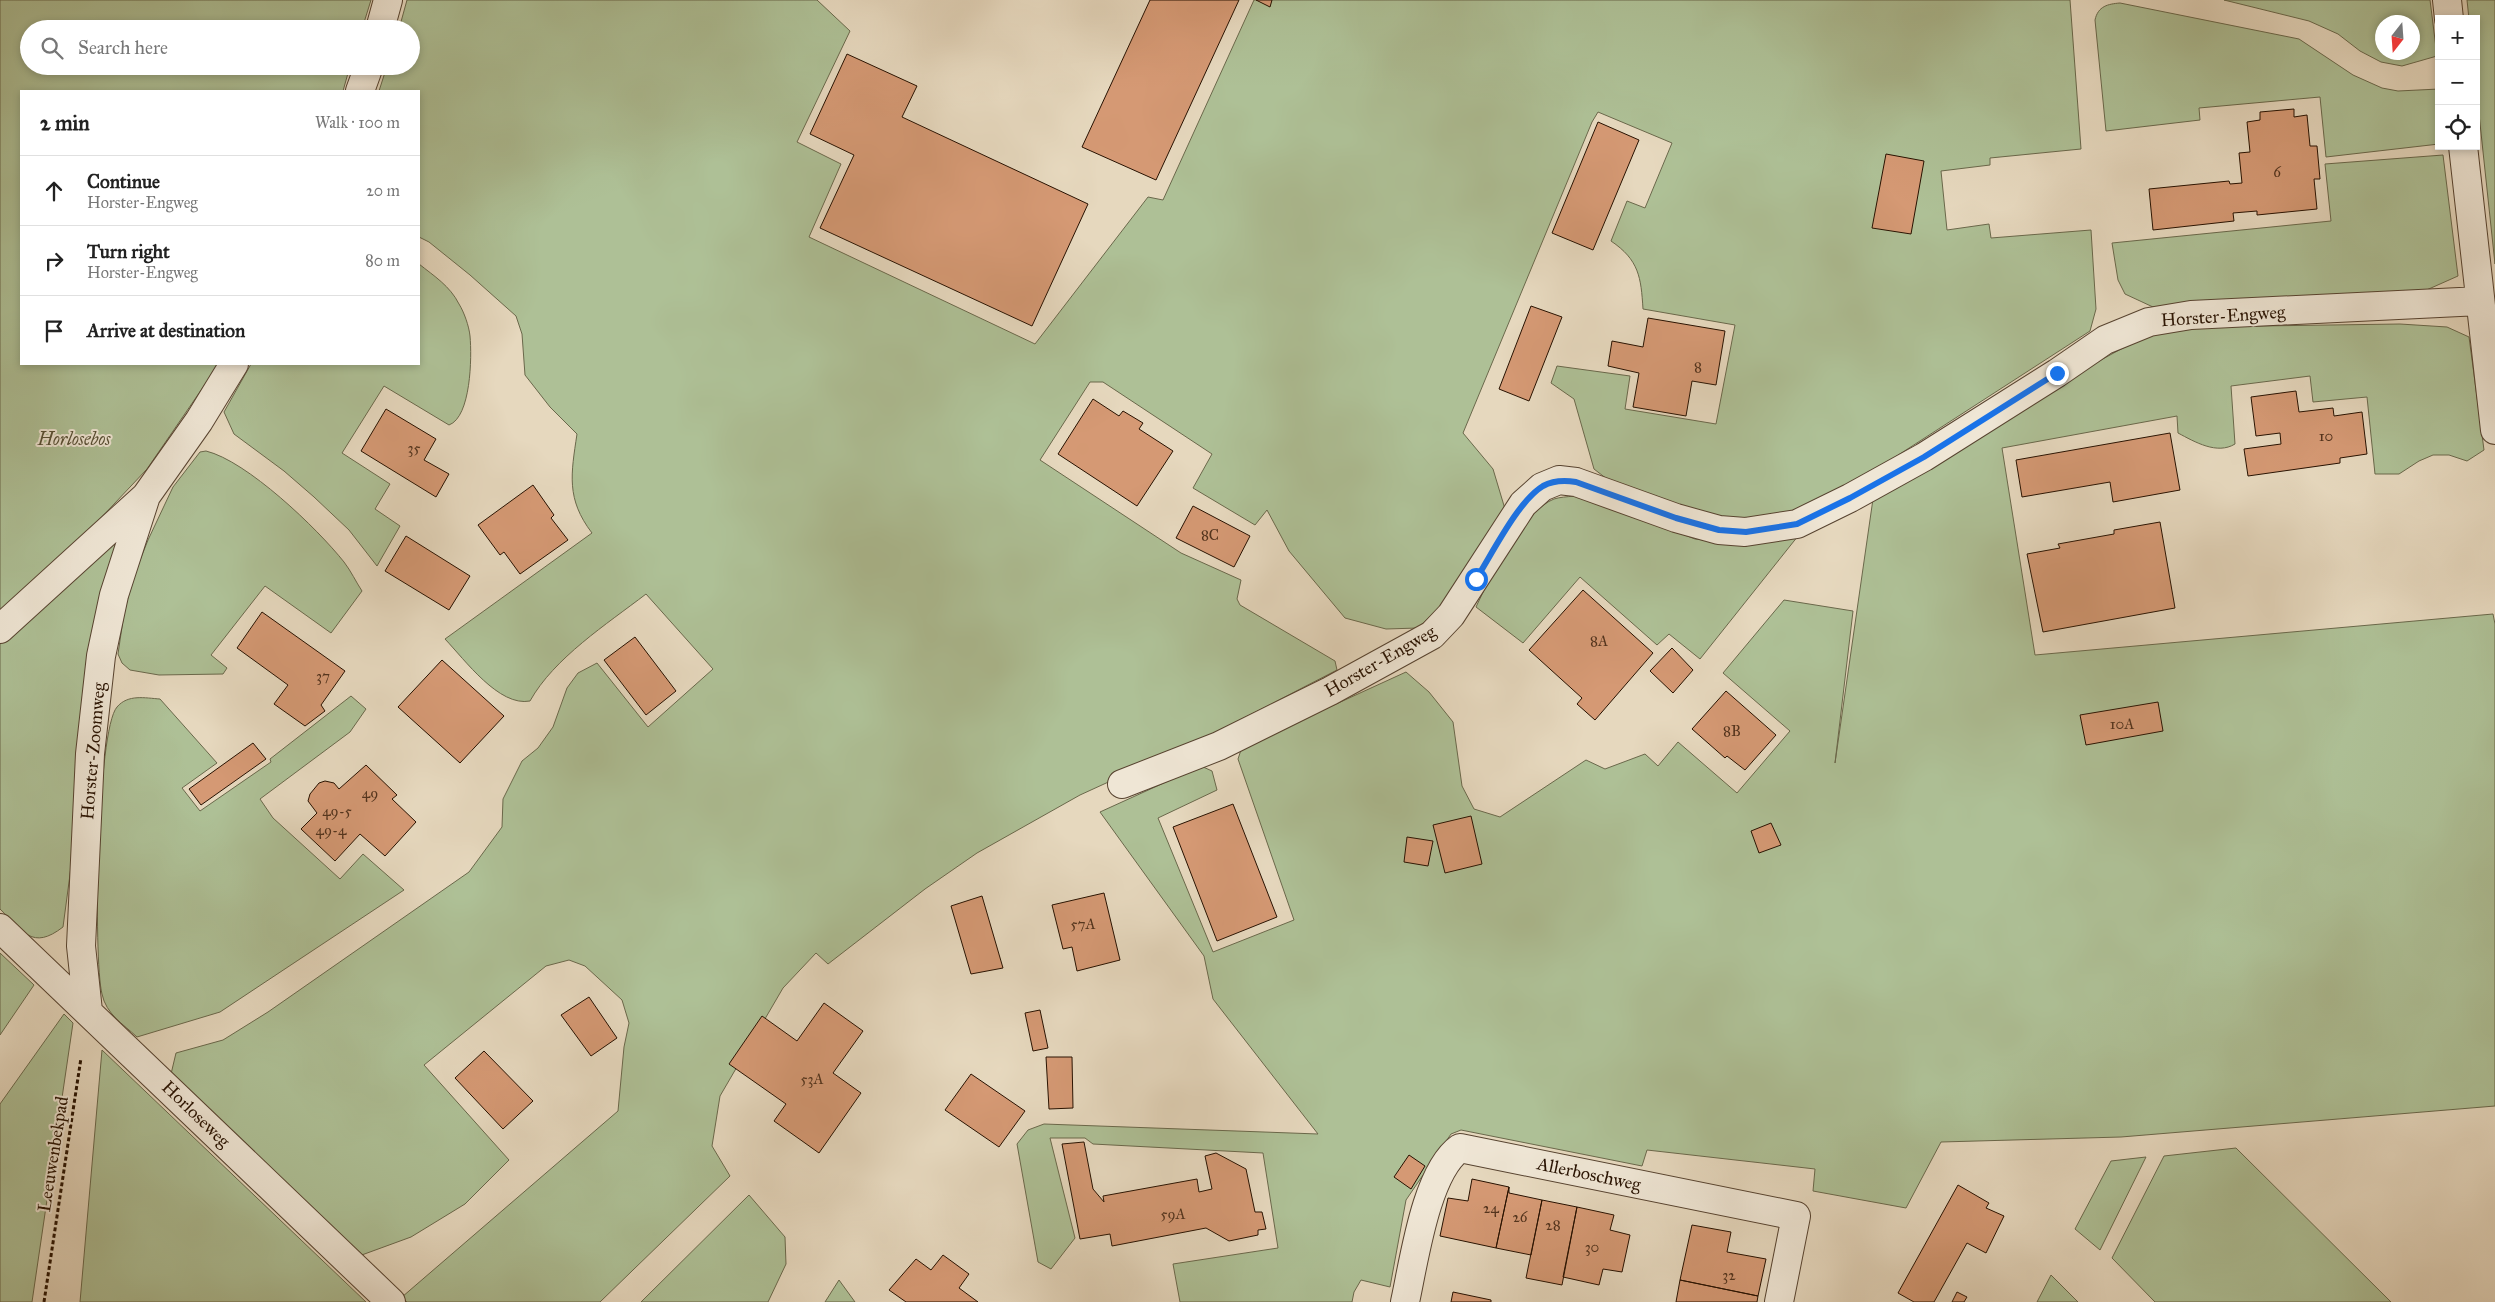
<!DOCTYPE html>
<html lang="en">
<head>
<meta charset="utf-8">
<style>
	:root { --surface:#fff; --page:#f2f2f2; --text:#222; --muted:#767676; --line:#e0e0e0 }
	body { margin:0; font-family:"IM FELL Great Primer",serif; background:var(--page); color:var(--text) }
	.controls { position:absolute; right:15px; top:15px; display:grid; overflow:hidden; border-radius:0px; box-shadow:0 2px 8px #0003 }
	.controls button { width:45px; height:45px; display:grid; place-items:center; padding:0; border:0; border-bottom:1px solid var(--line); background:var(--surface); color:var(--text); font:25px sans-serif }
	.compass { position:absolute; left:2375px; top:15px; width:45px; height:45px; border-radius:50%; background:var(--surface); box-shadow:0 2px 8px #0003; rotate:197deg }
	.stop { position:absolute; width:15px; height:15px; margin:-11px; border:4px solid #1a73e8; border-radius:50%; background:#fff }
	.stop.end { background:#1a73e8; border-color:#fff; box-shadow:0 1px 5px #0008 }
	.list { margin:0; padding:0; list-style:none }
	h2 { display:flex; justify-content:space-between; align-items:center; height:65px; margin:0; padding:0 20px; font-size:21px }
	h2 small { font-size:16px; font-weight:400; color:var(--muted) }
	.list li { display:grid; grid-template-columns:32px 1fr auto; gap:15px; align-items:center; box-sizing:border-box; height:70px; padding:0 20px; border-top:1px solid var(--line) }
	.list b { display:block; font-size:19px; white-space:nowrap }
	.list p { margin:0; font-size:16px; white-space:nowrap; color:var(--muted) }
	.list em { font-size:16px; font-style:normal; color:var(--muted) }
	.icon { flex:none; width:28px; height:28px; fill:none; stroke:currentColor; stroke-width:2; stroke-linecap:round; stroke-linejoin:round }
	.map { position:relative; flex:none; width:2495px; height:1302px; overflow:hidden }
	.search { position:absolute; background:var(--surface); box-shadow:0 2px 8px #0003; left:20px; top:20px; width:400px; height:55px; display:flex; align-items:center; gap:12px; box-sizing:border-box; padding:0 18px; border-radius:28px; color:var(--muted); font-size:19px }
	.panel { position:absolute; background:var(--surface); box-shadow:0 2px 8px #0003; left:20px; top:90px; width:400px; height:275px; border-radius:0px }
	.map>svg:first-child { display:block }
</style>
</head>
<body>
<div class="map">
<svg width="2495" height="1302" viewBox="0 0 2495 1302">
	<rect width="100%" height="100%" fill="#e6d8be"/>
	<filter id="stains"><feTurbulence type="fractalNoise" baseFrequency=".004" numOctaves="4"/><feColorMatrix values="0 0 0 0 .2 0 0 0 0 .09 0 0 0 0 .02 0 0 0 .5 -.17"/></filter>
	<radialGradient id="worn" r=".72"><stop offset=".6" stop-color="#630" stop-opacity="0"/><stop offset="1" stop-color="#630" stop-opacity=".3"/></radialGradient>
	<!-- green -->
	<path fill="#aec096" stroke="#6a684b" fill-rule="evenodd" d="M0 0H371L362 29H29V66H350L343 91H21V364H219L147 469 98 521 31 585 0 610Z
		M407 0H817L850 31 797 142 841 164 809 237 1035 344 1148 197 1163 200 1254 0H2070L2081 149 1990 158V165L1941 171 1947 230 1989 224 1991 238 2091 230 2096 309 2090 331 1838 494 1771 519 1722 520 1607 479 1594 469 1574 399 1551 383 1557 366 1630 376 1625 409 1716 424 1735 325 1643 309C1641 277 1639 260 1611 241L1627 201 1645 208 1672 143 1598 112 1592 122 1463 433 1493 469 1505 509 1448 599 1418 628 1386 629 1345 618 1289 551 1267 510 1255 525 1193 488 1212 454 1103 382H1090L1040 460 1181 553 1241 580 1237 599 1240 605 1335 661 1337 670 1209 736 1080 795 977 853 925 889 828 964 816 953 783 988 720 1096 712 1146 730 1176 600 1302H407L402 1297 618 1111 624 1047 629 1023 622 1000 585 966 569 960 546 966 424 1065 509 1160 465 1204 411 1237 359 1256 171 1074 176 1053 223 1040 268 1012 469 872 502 827 503 799 522 761 538 748 553 727 567 688 578 673 597 663 648 727 713 669 646 594C607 624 554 658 530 701 499 707 465 660 445 639L592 533C566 499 571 474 577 434L550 407 525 375 522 334 516 316 470 275 429 242 419 237V91H379L387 66H411V29H399Z
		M2224 0H2430L2437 56 2402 66 2381 62 2360 51 2338 34 2309 21ZM2382 22H2412V52H2382Z
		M2467 0H2495V264L2476 86V19H2469Z
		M2120 3 2299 39 2353 75 2382 88 2398 91 2439 89V144L2326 157 2320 97 2199 108 2200 120 2106 131 2095 20C2098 6 2108 4 2120 3Z
		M2443 155 2458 276 2422 292 2153 307 2125 294 2118 280 2112 243 2331 221 2325 164Z
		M419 264C434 276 450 286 459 304 464 312 469 326 470 336 472 357 471 417 449 425L384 386 342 453 390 484 375 509 400 526 377 566 349 530 314 497 284 471 234 434 224 412 251 364H419Z
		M2400 324 2447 327 2469 337 2484 450 2467 461 2449 455H2433L2419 461 2399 474H2375L2367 397 2313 402 2310 376 2231 386 2235 444C2217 455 2195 442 2178 433L2177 416 2002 448 2035 655 2493 614 2495 624V1106L2121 1137 1941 1142 1906 1208 1813 1191 1815 1169 1647 1150 1642 1166 1461 1130 1451 1134 1406 1200 1390 1287 1361 1280 1354 1292 1352 1302H1180L1173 1264 1278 1248 1263 1153 1093 1144 1085 1138H1050L1075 1238 1051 1269 1038 1262 1017 1144 1028 1130 1044 1124 1318 1134 1213 999 1204 956 1100 812 1201 766 1212 771 1217 790 1158 818 1213 952 1294 920 1238 759 1242 747 1406 672 1429 692 1453 722 1462 786 1474 809 1500 817 1586 760 1605 769 1645 754 1658 766 1678 742 1737 793 1790 731 1723 673 1784 600 1853 611 1835 763 1873 499 2035 396 2121 349 2155 334 2190 327Z
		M206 451C247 461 317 528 344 562 351 571 356 582 362 591L331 633 265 586 211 655 227 668 223 674 159 675 130 670 122 663 118 654 124 613 134 575 148 540 173 487 200 452Z
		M1573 496 1589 498 1695 539 1715 541 1802 531 1700 659 1669 634 1657 645 1580 577 1523 643 1476 607C1490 577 1523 511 1554 499 1560 497 1567 497 1573 496Z
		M115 539 119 541 99 602 88 650 71 867 63 927C32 951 23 931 0 909V644Z
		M351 696 366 709 350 732 260 799 273 818 340 879 363 854 404 890 220 1012 137 1037C123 1024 106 1014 102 994 93 958 97 730 117 707 128 694 145 698 160 699L217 763 182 788 200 811 271 762 270 759Z
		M0 953 34 985 0 1035Z
		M64 1014 73 1023 32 1302H0V1104Z
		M102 1050 366 1302H80Z
		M2236 1148 2391 1302H2155L2112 1258 2164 1156Z
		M2146 1157 2100 1250 2075 1229 2111 1161Z
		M749 1195 785 1237 786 1264 768 1302H641Z
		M2051 1275 2078 1302H2037Z
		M839 1280 855 1302H825Z"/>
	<!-- building -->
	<path fill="#d59974" stroke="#271100" d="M1150 0H1239L1156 180 1082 147Z
		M1256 0H1272L1270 7Z
		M847 54 917 86 902 117 1088 204 1032 326 820 228 854 155 810 134Z
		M2294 109V117L2307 115 2310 146H2317L2320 179H2314L2317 209 2257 215V211L2233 213 2234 221 2153 230 2149 189 2229 181 2230 184 2242 183 2239 153 2250 152 2247 122 2260 120V112Z
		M1598 122 1639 140 1593 250 1552 233Z
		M1886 154 1924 161 1911 234 1872 228Z
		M1531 306 1562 317 1529 401 1499 389Z
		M1648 318 1725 331 1716 385 1692 381 1686 416 1633 407 1639 373 1608 366 1612 341 1643 347Z
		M2296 391 2299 412 2333 408 2334 416 2362 412 2367 454 2340 458V463L2248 476 2244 449 2281 444 2280 433 2256 436 2251 397Z
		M1093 399 1119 416 1123 411 1143 423 1139 429 1173 451 1137 506 1058 454Z
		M386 409 436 439 424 460 449 474 436 497 361 451Z
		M2170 433 2180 490 2113 502 2110 482 2022 497 2016 460Z
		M533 485 554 515 551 518 568 540 520 574 504 552 500 555 478 525Z
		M1193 506 1250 536 1234 567 1176 538Z
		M2160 522 2175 608 2043 632 2027 554 2060 548 2058 544 2114 534V530Z
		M406 536 470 576 449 610 385 571Z
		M1583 590 1653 653 1595 720 1577 704 1582 698 1529 650Z
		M262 612 345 671 321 705 325 711 305 726 274 704 288 685 237 648Z
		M635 637 676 691 646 715 604 660Z
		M1672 648 1693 670 1673 693 1650 671Z
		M442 660 504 716 460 763 398 707Z
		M1726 691 1776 735 1745 770 1727 756 1725 758 1692 729Z
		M2158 702 2163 731 2086 745 2080 715Z
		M253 743 266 759 201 805 189 789Z
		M366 765 397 795 392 799 416 822 385 856 360 834 335 861 301 829 317 813 308 801 310 794 319 783 325 781 334 783 339 789Z
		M1233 804 1277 917 1217 941 1173 827Z
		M1471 816 1482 864 1445 873 1433 825Z
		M1771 823 1781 845 1759 853 1751 831Z
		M1407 837 1433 841 1428 866 1404 862Z
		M1104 893 1120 960 1077 971 1072 947 1063 949 1052 905Z
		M982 896 1003 968 971 974 951 906Z
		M589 997 617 1038 591 1056 561 1015Z
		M824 1003 863 1031 833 1073 861 1093 819 1153 774 1121 786 1104 729 1064 762 1016 797 1041Z
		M1040 1010 1048 1048 1033 1051 1025 1013Z
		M484 1051 533 1101 503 1129 455 1078Z
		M1046 1057H1072L1073 1108 1049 1109Z
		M971 1074 1025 1111 999 1147 945 1110Z
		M1084 1142 1093 1189 1104 1202 1103 1196 1197 1179 1199 1192 1212 1189 1205 1156 1216 1153 1246 1169 1255 1212H1262L1266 1229 1258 1230V1235L1229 1241 1206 1228 1112 1246 1110 1234 1080 1239 1062 1144Z
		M1409 1155 1425 1166 1411 1189 1394 1177Z
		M1472 1179 1509 1187 1496 1248 1440 1236 1448 1198 1468 1201Z
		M1958 1185 1989 1203 1986 1208 2004 1216 1986 1253 1967 1243 1934 1302H1914L1898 1293Z
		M1509 1187V1193L1542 1200 1531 1255 1496 1248Z
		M1542 1200 1577 1207 1562 1285 1526 1278Z
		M1577 1207 1614 1215 1610 1230 1630 1235 1622 1272 1603 1269 1599 1285 1563 1277Z
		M1692 1225 1731 1232 1727 1252 1766 1259 1758 1296 1680 1280Z
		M943 1255 969 1274 959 1288 978 1302H906L889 1290 916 1259 931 1270Z
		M1680 1280 1758 1296 1757 1302H1676Z
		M1453 1292 1491 1300V1302H1451Z
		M1957 1292 1967 1297 1964 1302H1952Z"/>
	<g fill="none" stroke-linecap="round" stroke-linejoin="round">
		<defs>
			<path id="street" d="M2447 0 2449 19
				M380 29 388 0
				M360 91 369 66
				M2463 146 2495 430
				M0 629 146 496 199 421 234 364
				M1122 784 1219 746 1330 691 1432 635 1451 615 1523 504 1542 487 1559 480 1576 482 1676 518 1719 530 1745 532 1797 524 1850 498 1924 457 2057 373 2105 340 2149 322 2191 315 2480 301
				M0 928 391 1302
				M88 1011 81 946 90 754 101 656 114 595 146 496
				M1405 1302C1414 1261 1426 1172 1460 1148L1796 1216 1779 1302"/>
		</defs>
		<!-- street casing -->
		<use href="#street" stroke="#574330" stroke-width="30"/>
		<!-- path -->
		<path stroke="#271100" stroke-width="3" stroke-dasharray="4 2.5" stroke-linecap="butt" d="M44 1302 81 1058"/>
		<!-- street -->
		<use href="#street" stroke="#efe6d5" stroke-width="28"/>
	</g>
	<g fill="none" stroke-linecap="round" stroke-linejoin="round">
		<!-- route -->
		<path stroke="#1a73e8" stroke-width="6" d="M1476 579C1492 554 1518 501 1543 486 1554 480 1564 480 1576 482L1676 518 1719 530 1746 532 1797 524 1850 498 1924 457 2057 373"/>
	</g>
	<g text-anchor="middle" stroke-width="4" stroke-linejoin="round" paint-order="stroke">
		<!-- number labels -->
		<g font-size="15" fill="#52331d">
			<text x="2277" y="177">6</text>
			<text x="1698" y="372">8</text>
			<text x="2326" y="441">10</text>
			<text x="414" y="453">35</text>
			<text x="1210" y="540">8C</text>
			<text x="1599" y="646">8A</text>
			<text x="323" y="681">37</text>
			<text x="2122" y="729">10A</text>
			<text x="1732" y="736">8B</text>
			<text x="370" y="798">49</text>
			<text x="337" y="816">49-5</text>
			<text x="331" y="835">49-4</text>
			<text x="1083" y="929">57A</text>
			<text x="812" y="1084">53A</text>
			<text x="1491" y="1213">24</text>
			<text x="1173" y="1219">59A</text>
			<text x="1520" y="1222">26</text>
			<text x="1553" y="1230">28</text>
			<text x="1592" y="1252">30</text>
			<text x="1729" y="1280">32</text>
		</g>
		<!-- street labels -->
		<g font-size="18" fill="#271100" stroke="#efe6d5">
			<text transform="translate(2223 316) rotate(-4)" y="6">Horster-Engweg</text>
			<text transform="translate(1380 661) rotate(-30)" y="6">Horster-Engweg</text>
			<text transform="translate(93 751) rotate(-85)" y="6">Horster-Zoomweg</text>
			<text transform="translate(196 1114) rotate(44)" y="6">Horloseweg</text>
			<text transform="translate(53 1154) rotate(-81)" y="6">Leeuwenbekpad</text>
			<text transform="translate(1589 1174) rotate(12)" y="6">Allerboschweg</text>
		</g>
		<!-- park labels -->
		<g font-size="18" font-style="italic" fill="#564e34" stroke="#efe6d5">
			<text x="74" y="445">Horlosebos</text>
		</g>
	</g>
	<rect width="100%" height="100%" filter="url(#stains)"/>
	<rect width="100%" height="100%" fill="url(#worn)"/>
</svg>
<div class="controls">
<button>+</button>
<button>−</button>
<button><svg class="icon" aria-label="locate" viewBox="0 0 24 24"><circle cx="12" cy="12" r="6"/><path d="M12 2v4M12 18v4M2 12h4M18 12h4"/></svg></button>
</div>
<svg class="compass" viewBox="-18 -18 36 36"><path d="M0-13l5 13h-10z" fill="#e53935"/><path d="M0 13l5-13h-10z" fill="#767676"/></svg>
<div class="stop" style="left:1476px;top:579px"></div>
<div class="stop end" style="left:2057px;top:373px"></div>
<div class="search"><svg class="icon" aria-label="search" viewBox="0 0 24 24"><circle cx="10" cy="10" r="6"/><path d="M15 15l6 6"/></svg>Search here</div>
<section class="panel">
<h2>2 min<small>Walk · 100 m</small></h2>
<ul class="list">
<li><svg class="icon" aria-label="ahead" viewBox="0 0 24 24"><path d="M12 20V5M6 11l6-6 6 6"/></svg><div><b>Continue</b><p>Horster-Engweg</p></div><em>20 m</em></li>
<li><svg class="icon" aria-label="right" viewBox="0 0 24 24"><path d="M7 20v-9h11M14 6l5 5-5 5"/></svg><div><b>Turn right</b><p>Horster-Engweg</p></div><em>80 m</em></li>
<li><svg class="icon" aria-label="arrive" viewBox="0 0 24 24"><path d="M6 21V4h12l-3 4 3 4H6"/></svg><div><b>Arrive at destination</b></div></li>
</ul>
</section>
</div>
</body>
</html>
